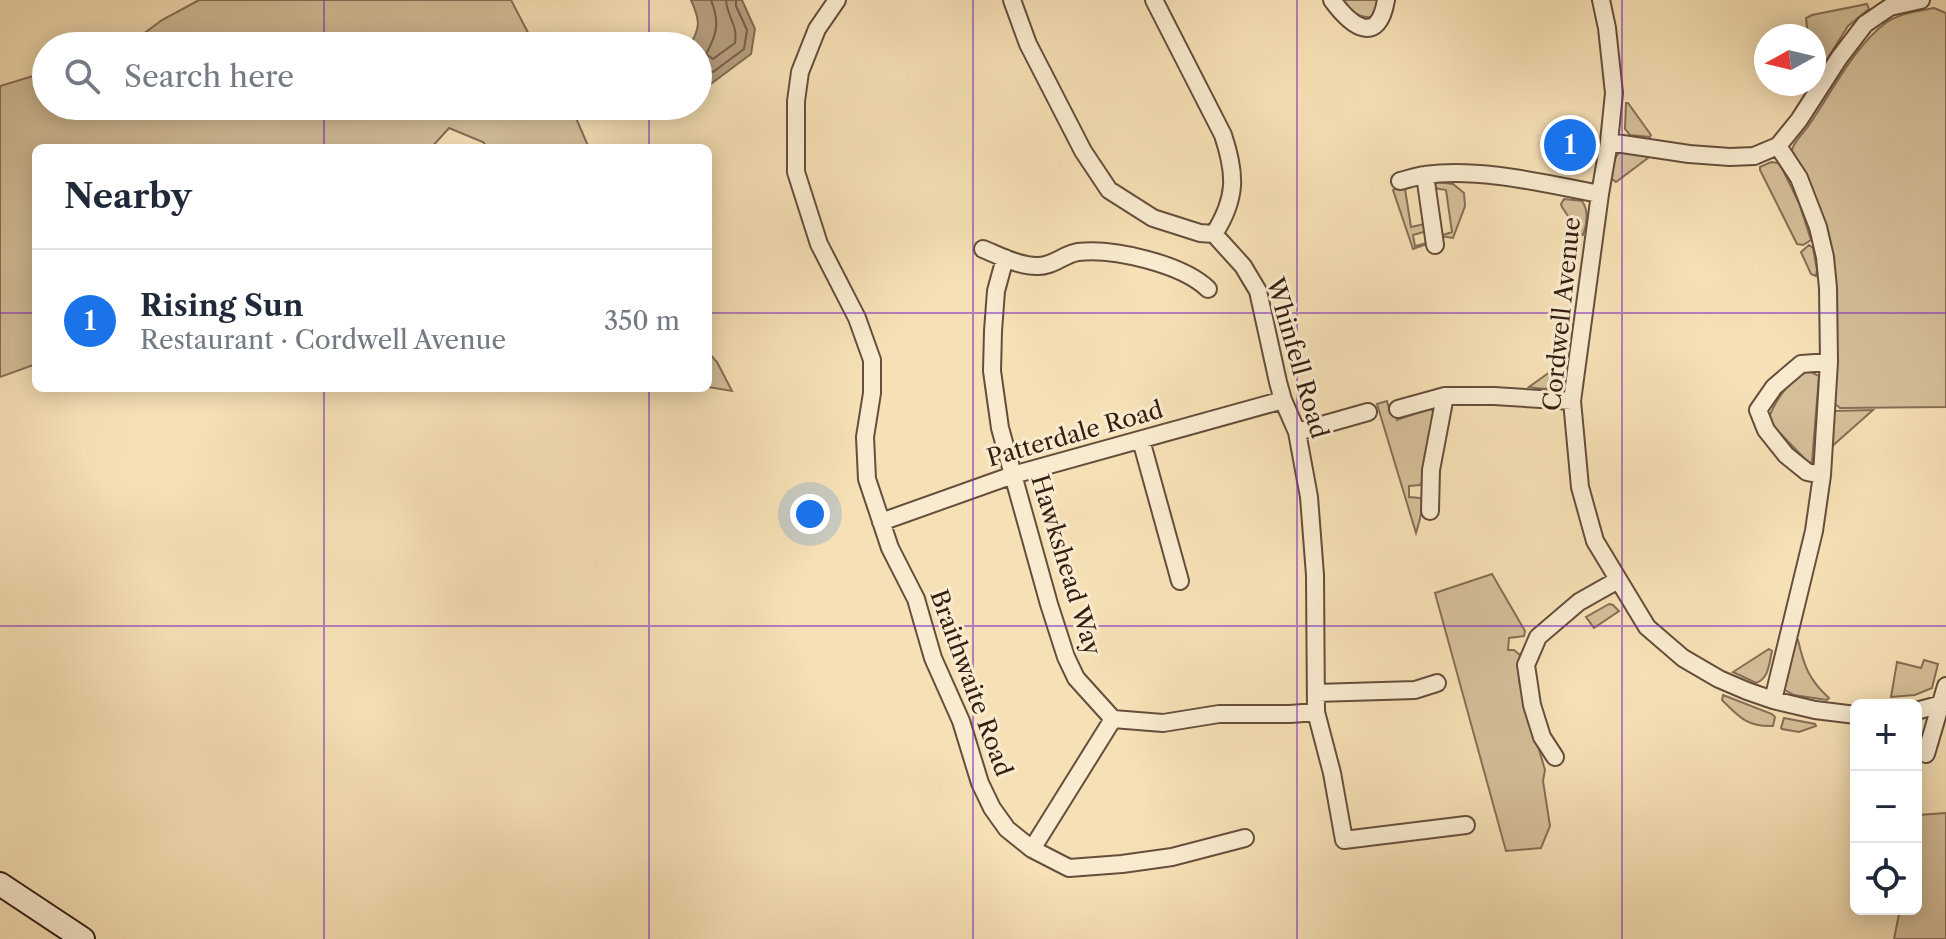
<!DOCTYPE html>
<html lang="en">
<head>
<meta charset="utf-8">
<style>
	:root { --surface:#fff; --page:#f2f2f3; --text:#1f2937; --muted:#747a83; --line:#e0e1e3; --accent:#1a73e8 }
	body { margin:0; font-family:"Libre Caslon Text",serif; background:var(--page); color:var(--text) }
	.controls { position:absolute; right:24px; bottom:24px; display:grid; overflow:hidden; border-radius:12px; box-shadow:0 4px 20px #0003 }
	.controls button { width:72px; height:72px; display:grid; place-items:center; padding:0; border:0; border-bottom:2px solid var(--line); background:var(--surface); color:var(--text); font:40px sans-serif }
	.compass { position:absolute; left:1754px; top:24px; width:72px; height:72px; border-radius:50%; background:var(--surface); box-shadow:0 4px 20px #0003; rotate:262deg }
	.you { position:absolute; left:810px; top:514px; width:28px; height:28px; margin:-20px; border:6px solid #fff; border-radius:50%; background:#1a73e8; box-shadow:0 0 0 12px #1a73e833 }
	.badge { display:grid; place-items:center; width:52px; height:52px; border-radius:50%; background:var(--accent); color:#fff; font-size:26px; font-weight:700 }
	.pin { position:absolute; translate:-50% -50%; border:4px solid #fff; box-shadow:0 2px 8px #0006 }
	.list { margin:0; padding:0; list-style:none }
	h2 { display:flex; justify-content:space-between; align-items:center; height:104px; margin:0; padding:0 32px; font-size:34px }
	h2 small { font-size:26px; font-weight:400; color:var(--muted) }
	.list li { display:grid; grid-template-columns:52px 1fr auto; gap:24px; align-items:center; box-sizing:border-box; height:144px; padding:0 32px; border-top:2px solid var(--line) }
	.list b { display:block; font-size:30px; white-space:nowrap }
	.list p { margin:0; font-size:26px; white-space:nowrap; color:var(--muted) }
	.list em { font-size:26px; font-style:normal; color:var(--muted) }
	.icon { flex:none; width:44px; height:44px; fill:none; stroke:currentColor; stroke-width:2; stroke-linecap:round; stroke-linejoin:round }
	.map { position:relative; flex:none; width:1946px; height:939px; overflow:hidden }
	.search { position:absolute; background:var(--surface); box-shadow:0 4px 20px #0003; left:32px; top:32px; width:680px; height:88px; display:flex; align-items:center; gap:20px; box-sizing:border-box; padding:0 28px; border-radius:44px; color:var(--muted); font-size:30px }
	.panel { position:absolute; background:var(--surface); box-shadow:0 4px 20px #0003; left:32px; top:144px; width:680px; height:248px; border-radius:12px }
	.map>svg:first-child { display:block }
</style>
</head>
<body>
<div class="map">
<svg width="1946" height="939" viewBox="0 0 1946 939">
	<rect width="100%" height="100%" fill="#f6e0b5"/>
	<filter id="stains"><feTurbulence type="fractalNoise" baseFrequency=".0025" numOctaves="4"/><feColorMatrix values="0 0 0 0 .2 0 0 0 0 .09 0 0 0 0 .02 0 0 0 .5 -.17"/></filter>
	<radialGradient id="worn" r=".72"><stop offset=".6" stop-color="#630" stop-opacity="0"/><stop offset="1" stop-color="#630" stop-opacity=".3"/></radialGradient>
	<!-- green -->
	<path fill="#d5bf99" stroke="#866e56" stroke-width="2" d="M199 0H511L535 46H127L162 20Z
		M1338 0H1380V5L1372 17C1357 19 1349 9 1338 0Z
		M1867 4 1869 9 1848 26 1819 72 1814 73V36H1808L1806 18 1812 15Z
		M1934 8 1946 13V407L1840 408 1834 403 1835 306 1792 150C1794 141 1803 134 1809 125 1832 92 1854 46 1887 22 1901 13 1918 11 1934 8Z
		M46 72V106H566L576 118 589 148H488L483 142 449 128 431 148H36V364L0 377V86Z
		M1626 103H1628L1651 135 1650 137 1630 135 1625 129Z
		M1621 151 1648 155V158L1616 182 1612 179C1613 169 1612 158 1621 151Z
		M1771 162 1778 163 1782 168 1799 203 1811 240 1803 245 1797 244 1760 170V167Z
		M1437 182 1453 184 1464 193 1465 206 1453 238 1440 236 1452 232 1446 190 1434 188 1433 185Z
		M1404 186H1413L1405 189 1411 227 1425 224 1427 231 1413 235 1415 246 1427 243V244L1413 249 1393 190Z
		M1564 199 1582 201C1589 211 1587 224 1583 235L1580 234 1562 207 1561 204Z
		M1809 245 1813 248 1817 270 1816 276 1811 274 1801 252Z
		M708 352 717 362 732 391 708 387Z
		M1561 364 1565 365C1562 390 1551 391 1529 387Z
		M1806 372H1811L1819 376 1812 462 1809 463 1772 425 1769 418C1774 402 1791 378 1806 372Z
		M1387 401 1390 412 1394 411 1397 420 1428 409 1433 410 1435 414 1424 479 1420 485 1409 486V497L1420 498 1423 502C1422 512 1419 523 1416 533L1377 404Z
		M1873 410 1830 448 1833 411Z
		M1492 574 1525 631 1524 636 1509 638 1508 650H1514L1520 655 1519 681 1545 770 1543 781 1550 826 1541 848 1506 851 1435 593Z
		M1609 604 1613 605 1619 611 1594 628 1586 617Z
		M1798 640C1804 666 1809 680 1829 698L1827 700 1794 695 1785 690 1784 688 1794 641Z
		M1769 649 1772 651C1769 663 1769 679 1756 683L1733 672Z
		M1924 660 1938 664 1932 688 1915 695 1891 697 1897 662 1921 668Z
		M1723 695 1772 714 1775 717 1773 726C1747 727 1739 717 1722 700Z
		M1784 718 1815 724 1816 726 1799 732 1782 729 1781 728Z
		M1946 813V939H1894L1900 909H1916V827L1918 815Z"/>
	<!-- water -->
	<path fill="#b59e7e" stroke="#826b53" stroke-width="2" d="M691 0H742L755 29 751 54 708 86 698 67V46H689C701 28 700 20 691 0Z"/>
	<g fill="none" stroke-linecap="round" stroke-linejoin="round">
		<!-- shore -->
		<path stroke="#765e48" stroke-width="2" d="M711 0C720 23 717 34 706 54L713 59 735 43C738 24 727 17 726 0
			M698 66C705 65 707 72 713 72L744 49 747 30 736 6V0"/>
		<defs>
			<path id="street" d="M837 0 817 29 800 72 796 101V172L819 244 857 318 872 360V393L865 437 867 479 890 548 916 599 933 658 961 721 980 783 992 808 1007 829 1032 849 1069 868 1122 864 1172 857 1245 838
				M1012 0 1028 44 1083 151 1109 190 1153 218 1200 233 1214 234 1243 266 1258 291 1278 382 1283 400 1297 432 1309 497 1315 575 1316 712 1332 773 1344 840 1466 825
				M1154 0 1223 135C1236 174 1237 198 1214 234
				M1332 0C1351 26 1378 47 1386 0
				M1601 0 1607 28 1614 93 1609 142 1600 194 1572 401 1580 487 1595 541 1647 627 1683 658 1719 679 1747 691 1773 700 1815 710 1856 715
				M1609 142 1689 154 1730 157 1754 156 1778 146 1799 120 1839 58 1865 24 1890 7 1921 0
				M1425 175 1435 245
				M1400 181C1408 179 1417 176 1425 175 1479 167 1546 184 1600 194
				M983 249C1000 256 1019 266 1037 266 1052 267 1064 254 1078 252 1114 248 1182 264 1208 289
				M1005 258 996 291 993 331 992 371 1000 428 1049 604 1066 657 1076 678 1113 719 1163 723 1219 714H1290L1316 712
				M1398 409 1445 396H1494L1572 401
				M1297 432 1368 412
				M1141 440 1180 581
				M1822 475 1807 472 1786 455 1766 430 1758 410 1774 387 1801 364 1829 362
				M1430 511 1431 470 1445 396
				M881 522 1013 475 1283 400
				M1316 693 1415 690 1437 683
				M1773 700 1814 531 1822 475 1829 362 1828 288 1825 257 1818 227 1799 178 1778 146
				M1916 711 1946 703
				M1926 754 1946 686
				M1555 757 1542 737 1532 705 1526 665 1538 637 1579 602 1618 580
				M1032 849 1113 719"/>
			<path id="secondary" d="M0 884 83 939"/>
		</defs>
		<!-- street casing -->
		<use href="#street" stroke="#664e3c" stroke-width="20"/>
		<!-- secondary casing -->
		<use href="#secondary" stroke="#361e13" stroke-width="26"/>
		<!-- street -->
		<use href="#street" stroke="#f9ebcf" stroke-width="16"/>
		<!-- secondary -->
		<use href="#secondary" stroke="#f9ebcf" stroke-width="22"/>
	</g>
	<!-- grid -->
	<path fill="none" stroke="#7b2cbf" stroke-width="2" stroke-opacity="0.55" d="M324 0V46M649 0V46M973 0V939M1297 0V939M1622 0V939M324 106V148M649 106V148M0 313H36M708 313H1946M324 388V939M649 388V939M0 626H1946"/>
	<g text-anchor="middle" stroke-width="6" stroke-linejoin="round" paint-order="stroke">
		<!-- street labels -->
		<g font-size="24" fill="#361e13" stroke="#f9ebcf">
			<text transform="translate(1562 314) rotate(-84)" y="8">Cordwell Avenue</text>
			<text transform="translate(1297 358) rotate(74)" y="8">Whinfell Road</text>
			<text transform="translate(1075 434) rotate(-16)" y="8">Patterdale Road</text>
			<text transform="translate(1066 565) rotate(73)" y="8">Hawkshead Way</text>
			<text transform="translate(971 683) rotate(70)" y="8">Braithwaite Road</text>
		</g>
	</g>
	<rect width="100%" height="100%" filter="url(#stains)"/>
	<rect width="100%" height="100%" fill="url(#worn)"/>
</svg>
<div class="controls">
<button>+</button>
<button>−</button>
<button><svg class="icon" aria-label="locate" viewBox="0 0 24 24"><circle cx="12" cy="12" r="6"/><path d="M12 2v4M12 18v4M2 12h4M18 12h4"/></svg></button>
</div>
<svg class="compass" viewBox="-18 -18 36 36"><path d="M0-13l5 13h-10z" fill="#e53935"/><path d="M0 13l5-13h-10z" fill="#747a83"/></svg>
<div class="you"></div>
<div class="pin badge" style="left:1570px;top:145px">1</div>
<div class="search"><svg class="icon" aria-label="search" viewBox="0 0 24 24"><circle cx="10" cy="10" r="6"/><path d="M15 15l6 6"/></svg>Search here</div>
<section class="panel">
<h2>Nearby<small></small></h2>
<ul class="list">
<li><span class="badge">1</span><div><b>Rising Sun</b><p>Restaurant · Cordwell Avenue</p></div><em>350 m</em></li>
</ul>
</section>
</div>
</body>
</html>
